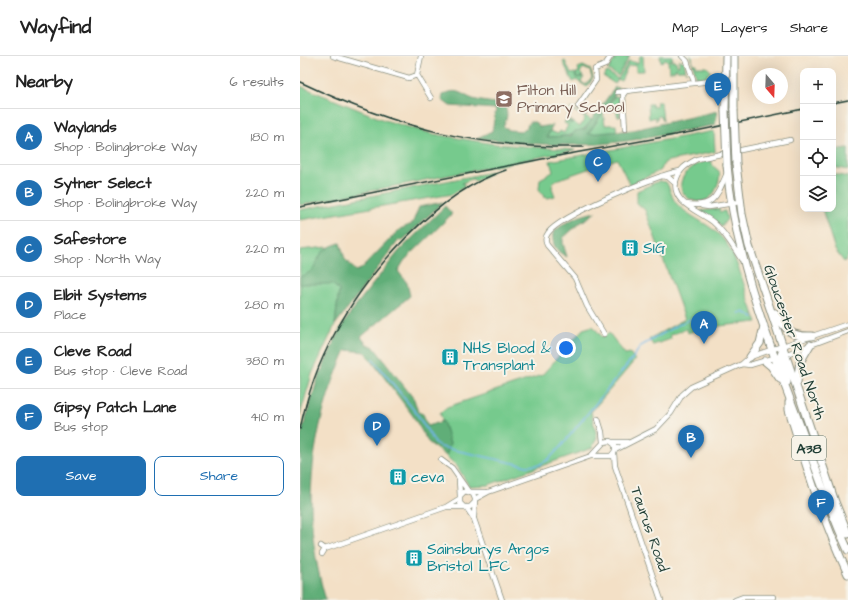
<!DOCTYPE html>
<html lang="en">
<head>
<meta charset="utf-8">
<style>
	:root { --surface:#fff; --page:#f2f2f2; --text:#222; --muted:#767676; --line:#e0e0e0; --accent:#1f6fb2 }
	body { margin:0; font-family:"Architects Daughter",sans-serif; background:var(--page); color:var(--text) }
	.controls { position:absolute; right:12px; top:12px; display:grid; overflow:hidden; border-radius:8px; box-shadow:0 4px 16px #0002 }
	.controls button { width:36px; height:36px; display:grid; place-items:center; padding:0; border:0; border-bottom:1px solid var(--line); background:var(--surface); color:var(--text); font:20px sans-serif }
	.compass { position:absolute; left:452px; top:12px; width:36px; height:36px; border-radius:50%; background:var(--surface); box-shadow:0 4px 16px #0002; rotate:161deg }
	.you { position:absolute; left:266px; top:292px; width:14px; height:14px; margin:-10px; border:3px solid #fff; border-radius:50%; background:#1a73e8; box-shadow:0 0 0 6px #1a73e833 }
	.badge { display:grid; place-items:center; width:26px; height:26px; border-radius:50%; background:var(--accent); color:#fff; font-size:13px; font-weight:700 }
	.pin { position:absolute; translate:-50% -33px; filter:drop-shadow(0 1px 2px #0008) }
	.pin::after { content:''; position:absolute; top:21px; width:14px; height:12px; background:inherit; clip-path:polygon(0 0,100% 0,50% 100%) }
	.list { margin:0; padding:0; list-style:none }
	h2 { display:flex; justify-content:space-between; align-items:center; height:52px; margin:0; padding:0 16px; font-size:17px }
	h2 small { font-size:13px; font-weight:400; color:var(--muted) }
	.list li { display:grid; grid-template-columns:26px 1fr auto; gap:12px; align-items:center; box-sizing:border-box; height:56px; padding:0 16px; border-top:1px solid var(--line) }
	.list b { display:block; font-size:15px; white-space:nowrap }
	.list p { margin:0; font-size:13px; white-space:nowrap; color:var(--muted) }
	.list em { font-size:13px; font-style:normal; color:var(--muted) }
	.actions { display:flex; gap:8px; padding:12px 16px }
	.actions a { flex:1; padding:9px 0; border:1px solid var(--accent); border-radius:8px; text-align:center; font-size:14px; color:var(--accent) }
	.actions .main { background:var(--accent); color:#fff }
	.icon { flex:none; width:22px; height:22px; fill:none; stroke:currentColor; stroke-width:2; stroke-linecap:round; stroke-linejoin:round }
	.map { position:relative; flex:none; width:548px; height:544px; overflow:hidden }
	header { display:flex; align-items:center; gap:24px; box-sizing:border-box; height:56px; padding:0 20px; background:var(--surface); border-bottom:1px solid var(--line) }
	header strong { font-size:19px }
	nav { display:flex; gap:22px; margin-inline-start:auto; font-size:14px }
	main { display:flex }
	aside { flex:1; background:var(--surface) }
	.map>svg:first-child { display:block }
</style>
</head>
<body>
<header>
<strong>Wayfind</strong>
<nav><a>Map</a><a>Layers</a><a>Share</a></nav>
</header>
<main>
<aside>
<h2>Nearby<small>6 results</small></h2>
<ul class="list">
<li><span class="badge">A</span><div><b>Waylands</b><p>Shop · Bolingbroke Way</p></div><em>180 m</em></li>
<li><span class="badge">B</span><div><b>Sytner Select</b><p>Shop · Bolingbroke Way</p></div><em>220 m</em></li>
<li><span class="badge">C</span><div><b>Safestore</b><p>Shop · North Way</p></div><em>220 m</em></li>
<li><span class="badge">D</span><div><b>Elbit Systems</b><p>Place</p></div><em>280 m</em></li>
<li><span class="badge">E</span><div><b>Cleve Road</b><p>Bus stop · Cleve Road</p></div><em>380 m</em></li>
<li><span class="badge">F</span><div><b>Gipsy Patch Lane</b><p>Bus stop</p></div><em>410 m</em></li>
</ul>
<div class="actions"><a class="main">Save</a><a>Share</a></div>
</aside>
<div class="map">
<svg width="548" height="544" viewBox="0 0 548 544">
	<rect width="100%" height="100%" fill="#f7f3e8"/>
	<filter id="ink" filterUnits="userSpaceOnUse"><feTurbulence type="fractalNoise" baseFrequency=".025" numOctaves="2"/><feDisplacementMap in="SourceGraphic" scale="8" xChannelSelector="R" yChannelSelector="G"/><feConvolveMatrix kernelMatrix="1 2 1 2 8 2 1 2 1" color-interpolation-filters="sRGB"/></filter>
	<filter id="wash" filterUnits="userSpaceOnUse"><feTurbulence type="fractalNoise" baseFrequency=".012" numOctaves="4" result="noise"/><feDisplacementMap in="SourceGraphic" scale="16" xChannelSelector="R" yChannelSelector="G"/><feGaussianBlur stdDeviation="0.9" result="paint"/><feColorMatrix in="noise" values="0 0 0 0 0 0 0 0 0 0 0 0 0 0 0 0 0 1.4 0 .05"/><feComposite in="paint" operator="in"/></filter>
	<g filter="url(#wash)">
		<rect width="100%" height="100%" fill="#f3e0c6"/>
		<!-- green -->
		<path fill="#76ca8d" stroke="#4a8460" d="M317 0H330L318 20 308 14Z
			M340 0H343L344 15H336V9L328 10 321 25 318 23 315 28 303 20 307 16 318 23 329 5 338 7Z
			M360 0H372L373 4 370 3V5H376L377 10H379V4L384 5 386 16 385 14H377L376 12 375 15H369L368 5 366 3 361 6Z
			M390 0H392L393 8H396V11H407L411 15 405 22H397Z
			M265 5 271 18 275 17 277 22 284 21 281 26 286 29 292 22 290 15 283 12 280 17 283 20 277 22 276 17 279 16 278 12 283 10 291 14 293 22 287 31 276 24 273 26 263 6Z
			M0 30 84 64 133 78 194 88 275 94 0 149Z
			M315 40 320 41 321 44H319L320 54 317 55H320V61H318L316 54 303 55 305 69H316L317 76 288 78Z
			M356 46H361L363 65 361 60H358L356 65V61L349 63 348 48H352V51L357 49Z
			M271 52 292 64C279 81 267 80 247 81L250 75 258 78 260 75 264 77 268 69 264 67 265 65 271 68 273 66 280 71 285 62 273 54 267 63 272 66 271 67 266 64Z
			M414 75 415 96 368 105 364 107 361 114 330 129 317 103 256 124 253 127 252 132 255 140 248 142 244 141 239 133 240 123 253 116 250 105Z
			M548 92V114L533 111V94Z
			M407 104H411L413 110 419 115C421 121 418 127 416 133 402 166 350 126 407 104Z
			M192 116 176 125 172 123 162 127 165 129 153 138 0 164V154Z
			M533 118 548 121V201L544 206 535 194 522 153H533Z
			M359 125 366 126C371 133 371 143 379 150 395 165 413 168 427 188 442 212 446 241 457 266L401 272 388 277 387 273 370 279 371 283 353 289 349 283 385 263 345 154 337 147V135Z
			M419 153 420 156 425 155 427 163 421 171 415 164H411L400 155Z
			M28 191 32 227 39 234 35 269 12 318 0 359V194Z
			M293 270 302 281 309 277 325 298 330 297 335 304 291 356 297 381 292 392 188 429 169 430 157 410 146 400 150 388 140 357 147 351 242 319 283 273Z"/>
		<!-- forest -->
		<path fill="#60ae78" stroke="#407656" d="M315 31 319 32 288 78 333 74 418 55 415 69C377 76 338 85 300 88 259 91 218 87 177 82L192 75 196 53 150 50 142 44 143 39C157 31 160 38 173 43 182 46 194 46 204 49 208 56 208 62 203 70L209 74 221 75 226 73 229 66H235L240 71 253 69 247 81 271 80 275 75 285 73Z
			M143 146 101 186 99 184 35 269 39 234 32 228H0V221C17 214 13 211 21 198 25 192 33 189 40 187L45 203 56 215 61 213 100 173 112 168 119 151Z
			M145 150 152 158 104 205 98 215 107 227 110 240 61 281 68 290H73L114 343 118 356 123 358 128 370 143 365 150 388 146 400 128 386 113 360 65 296 46 294C9 374 0 459 26 544H1L0 382 17 325 40 273 57 248 99 195Z
			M296 156 280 167 263 182V187L267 201C256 195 252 190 253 177 265 165 280 159 296 156Z"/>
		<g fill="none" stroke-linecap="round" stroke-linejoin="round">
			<!-- stream -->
			<path stroke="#74b7e9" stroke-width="1.5" d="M439 257 443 256 454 261
				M73 303 117 358 135 387 141 391 227 410 239 409 249 403 262 389 332 303 341 290 376 270 400 259"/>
		</g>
	</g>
	<g filter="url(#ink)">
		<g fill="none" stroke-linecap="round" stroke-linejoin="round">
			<defs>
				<path id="minor" d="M33 0 109 22 117 19 131 42
					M382 0 387 5 393 23
					M117 19 121 0
					M411 25 426 35
					M317 36 326 35
					M285 55 278 50 296 24 295 13 305 9 311 0
					M325 73 323 39 326 35 411 25 426 18
					M361 120 368 121 376 128
					M386 148C414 152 417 140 427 117
					M402 150 409 151 440 146
					M441 203C433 191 425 176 413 166 399 155 371 147 376 125 379 113 386 109 397 103L490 84
					M304 278 287 250 275 222 247 189C245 185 245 181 248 177 260 160 358 118 380 115
					M484 299 548 275
					M442 308 450 309 477 301
					M298 363 302 376 303 386
					M312 386H327
					M315 394 356 373 371 357 382 339 391 331 442 308 450 301 548 268
					M314 397 315 410 361 544
					M141 404 152 412 168 435
					M159 424 160 440
					M170 436H186
					M175 443 188 436 291 400 304 386 310 385 315 389V395L311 400H291
					M148 451H164
					M166 451 174 463 202 544
					M174 461 175 443 173 438 165 435 160 440V447L164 451H170L174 447
					M21 490 25 493 22 498
					M25 493 146 451 159 443
					M435 544 443 541H473"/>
				<path id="primary" d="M434 0V54
					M425 55 426 0
					M436 108 442 158 449 190 535 446 548 478
					M427 109C434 199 468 284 499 367 515 409 529 453 548 494
					M475 257C486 274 490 281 512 280
					M484 290 481 299 487 326
					M450 301 460 287 464 270
					M465 305 471 310 480 323
					M497 326 500 306 510 289
					M489 346V354C506 409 523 465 548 518"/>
			</defs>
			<!-- minor casing -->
			<use href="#minor" stroke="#898e7d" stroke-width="6"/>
			<!-- primary casing -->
			<use href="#primary" stroke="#898e7d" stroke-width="9"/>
			<!-- minor -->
			<use href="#minor" stroke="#fff" stroke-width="4.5"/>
			<!-- primary -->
			<use href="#primary" stroke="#fff" stroke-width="7"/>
			<!-- rail -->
			<path stroke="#1f3d34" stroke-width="1.5" d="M0 26C95 71 178 93 284 91
				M533 47 548 44
				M0 151 252 101 391 76 503 53
				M0 373C7 340 18 308 34 279 67 216 137 136 206 114
				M0 543V544"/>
			<defs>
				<path id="primary-bridge" d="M434 54 436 108
					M425 55 427 109"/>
			</defs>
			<!-- primary-bridge casing -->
			<use href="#primary-bridge" stroke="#898e7d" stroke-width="9" stroke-linecap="butt"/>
			<!-- primary-bridge -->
			<use href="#primary-bridge" stroke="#fff" stroke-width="7"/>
		</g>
	</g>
	<!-- icons -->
	<defs>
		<symbol id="school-square" viewBox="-11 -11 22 22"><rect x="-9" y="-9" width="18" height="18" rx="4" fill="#8d6e63" stroke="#f7f3e8"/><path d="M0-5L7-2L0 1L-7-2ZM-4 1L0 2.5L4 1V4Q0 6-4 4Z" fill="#fff"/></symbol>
		<symbol id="building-square" viewBox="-11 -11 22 22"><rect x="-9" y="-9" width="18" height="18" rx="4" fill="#0f9aa8" stroke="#f7f3e8"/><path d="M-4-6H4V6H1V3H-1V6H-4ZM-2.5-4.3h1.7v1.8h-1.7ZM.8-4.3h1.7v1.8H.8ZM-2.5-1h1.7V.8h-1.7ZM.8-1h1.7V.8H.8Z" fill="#fff"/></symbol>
	</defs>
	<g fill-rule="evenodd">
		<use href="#school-square" x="194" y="33" width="20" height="20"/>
		<use href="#building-square" x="320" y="182" width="20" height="20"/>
		<use href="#building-square" x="140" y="291" width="20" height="20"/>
		<use href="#building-square" x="88" y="411" width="20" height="20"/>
		<use href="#building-square" x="104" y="492" width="20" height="20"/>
	</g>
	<g text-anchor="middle" stroke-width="4" stroke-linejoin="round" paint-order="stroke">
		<!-- shield labels -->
		<rect fill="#f7f3e8" stroke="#60746a" stroke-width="1" x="492" y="380" width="34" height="24" rx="3"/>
		<g font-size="14" font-weight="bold" fill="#1f3d34">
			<text x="509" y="397">A38</text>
		</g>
		<!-- education labels -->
		<g font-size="15" fill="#785e54" stroke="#f7f3e8" text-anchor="start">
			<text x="217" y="39">Filton Hill<tspan x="217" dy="17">Primary School</tspan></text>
		</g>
		<!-- culture labels -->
		<g font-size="15" fill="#0d838f" stroke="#f7f3e8" text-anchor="start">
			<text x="343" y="197">SIG</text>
			<text x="163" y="297">NHS Blood &amp;<tspan x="163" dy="17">Transplant</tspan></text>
			<text x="111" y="426">ceva</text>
			<text x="127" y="498">Sainsburys Argos<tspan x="127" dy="17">Bristol LFC</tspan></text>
		</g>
		<!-- street labels -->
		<g font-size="15" fill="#1f3d34" stroke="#f7f3e8">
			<text transform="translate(495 286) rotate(71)" y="5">Gloucester Road North</text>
			<text transform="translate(350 473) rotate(71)" y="5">Taurus Road</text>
		</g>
	</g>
</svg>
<div class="controls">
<button>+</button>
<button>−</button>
<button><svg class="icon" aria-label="locate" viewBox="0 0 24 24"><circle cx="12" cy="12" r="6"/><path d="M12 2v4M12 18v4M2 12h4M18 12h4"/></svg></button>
<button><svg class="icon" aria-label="layers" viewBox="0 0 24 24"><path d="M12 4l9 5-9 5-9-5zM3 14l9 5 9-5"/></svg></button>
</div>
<svg class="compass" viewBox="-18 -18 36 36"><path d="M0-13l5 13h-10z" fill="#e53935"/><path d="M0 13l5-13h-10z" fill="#767676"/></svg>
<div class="you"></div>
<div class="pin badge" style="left:404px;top:288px">A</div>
<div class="pin badge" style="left:391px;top:402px">B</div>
<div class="pin badge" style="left:298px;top:126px">C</div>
<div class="pin badge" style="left:77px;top:390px">D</div>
<div class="pin badge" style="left:418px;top:50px">E</div>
<div class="pin badge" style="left:521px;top:467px">F</div>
</div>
</main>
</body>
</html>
